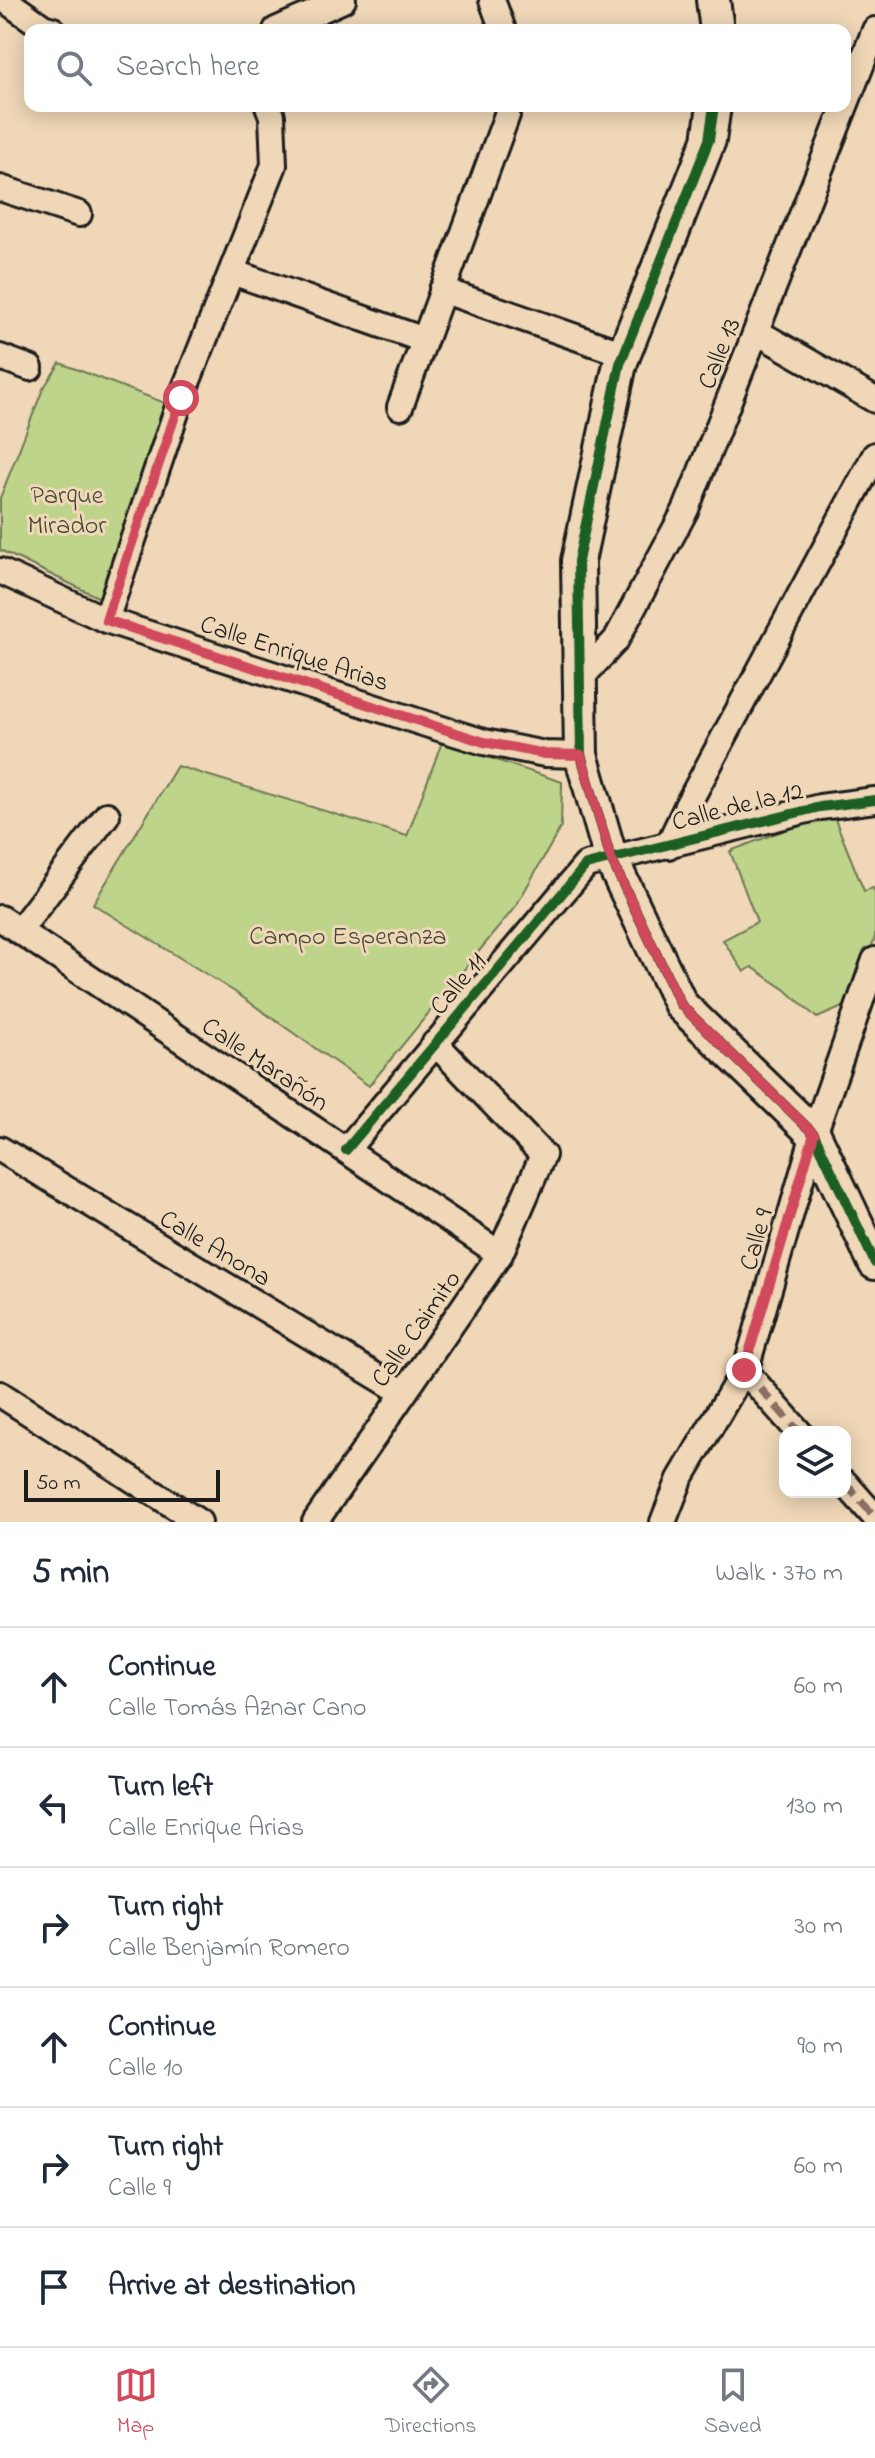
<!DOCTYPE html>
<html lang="en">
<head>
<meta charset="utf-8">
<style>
	:root { --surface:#fff; --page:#f2f2f3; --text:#1f2937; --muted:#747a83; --line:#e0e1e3; --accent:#d1495b }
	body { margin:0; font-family:"Indie Flower",sans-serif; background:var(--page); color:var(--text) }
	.controls { position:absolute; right:24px; bottom:24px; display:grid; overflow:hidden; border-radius:16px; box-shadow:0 4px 20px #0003 }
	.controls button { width:72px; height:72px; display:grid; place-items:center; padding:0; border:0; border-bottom:2px solid var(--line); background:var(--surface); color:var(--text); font:40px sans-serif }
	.scale { position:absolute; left:24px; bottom:20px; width:196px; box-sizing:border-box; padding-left:8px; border:4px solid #1c1c1c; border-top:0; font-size:22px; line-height:28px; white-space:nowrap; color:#1c1c1c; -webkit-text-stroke:6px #efd7b7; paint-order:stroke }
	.stop { position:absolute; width:24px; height:24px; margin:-18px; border:6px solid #d1495b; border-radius:50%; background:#fff }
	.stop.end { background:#d1495b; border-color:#fff; box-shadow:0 2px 8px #0008 }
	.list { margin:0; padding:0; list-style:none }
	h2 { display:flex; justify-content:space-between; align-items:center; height:104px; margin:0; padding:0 32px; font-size:34px }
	h2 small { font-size:26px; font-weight:400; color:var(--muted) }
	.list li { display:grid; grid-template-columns:52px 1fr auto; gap:24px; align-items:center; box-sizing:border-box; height:120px; padding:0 32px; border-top:2px solid var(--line) }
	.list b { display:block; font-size:30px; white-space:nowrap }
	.list p { margin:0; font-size:26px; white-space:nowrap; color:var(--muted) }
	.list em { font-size:26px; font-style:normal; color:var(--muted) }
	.icon { flex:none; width:44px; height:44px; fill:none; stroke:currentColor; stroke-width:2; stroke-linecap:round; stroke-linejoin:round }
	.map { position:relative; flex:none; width:875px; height:1522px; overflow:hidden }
	.search { position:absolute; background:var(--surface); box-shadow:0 4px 20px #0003; left:24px; right:24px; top:24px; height:88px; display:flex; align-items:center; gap:20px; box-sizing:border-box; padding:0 28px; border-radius:16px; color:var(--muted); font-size:30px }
	.sheet { height:824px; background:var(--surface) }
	nav { display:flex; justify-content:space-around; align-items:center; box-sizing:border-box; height:112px; border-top:2px solid var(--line); background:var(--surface); font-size:22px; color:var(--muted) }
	nav a { display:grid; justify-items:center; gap:4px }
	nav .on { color:var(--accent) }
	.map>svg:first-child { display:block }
</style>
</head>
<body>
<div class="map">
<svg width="875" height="1522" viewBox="0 0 875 1522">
	<rect width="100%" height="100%" fill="#efd7b7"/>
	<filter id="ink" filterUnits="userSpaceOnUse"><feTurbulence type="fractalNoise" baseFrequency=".0125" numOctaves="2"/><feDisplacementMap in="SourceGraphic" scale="16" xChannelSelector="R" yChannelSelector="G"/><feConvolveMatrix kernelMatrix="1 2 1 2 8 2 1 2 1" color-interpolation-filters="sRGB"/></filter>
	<g filter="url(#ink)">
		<!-- green -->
		<path fill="#bed48a" stroke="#6d7853" stroke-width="2" d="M60 363 173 406 104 600 0 550V498L43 389Z
			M442 742 562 782 561 827 516 906 369 1086 235 992 93 904 177 766 407 836Z
			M832 812 864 891 873 888 875 892V937L852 1003 817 1018 786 990 752 967 744 972 723 940 757 922 730 851Z"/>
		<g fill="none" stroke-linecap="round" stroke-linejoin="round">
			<defs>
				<path id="street" d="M5 0 43 27 53 30
					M492 0 503 30
					M276 30 343 0
					M0 188 79 214
					M232 272 424 340
					M442 290 624 354
					M757 332 875 400
					M0 357 30 368
					M400 407 507 115 508 106
					M0 571 106 620 429 725 484 742 545 754 581 755
					M106 620 181 398 274 165 272 116 268 106
					M580 679 616 640 686 509 875 30
					M668 846 687 806 875 455
					M0 918 500 1254
					M19 931 107 815
					M0 1149 404 1393
					M346 1150 586 865 820 807 875 800
					M744 1370 799 1432
					M0 1394 199 1522
					M845 1483 875 1517
					M315 1522 500 1254 543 1155 435 1043
					M663 1522 680 1479 747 1365 814 1134 875 960"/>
				<path id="secondary" d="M713 0 717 30
					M714 106 709 140 620 364 578 561 581 755 611 859 681 1005 814 1134 875 1263"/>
			</defs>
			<!-- street casing -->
			<use href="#street" stroke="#1c1c1c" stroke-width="30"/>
			<!-- secondary casing -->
			<use href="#secondary" stroke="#1c1c1c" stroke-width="38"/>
			<!-- street -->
			<use href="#street" stroke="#efd7b7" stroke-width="24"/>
			<!-- secondary -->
			<use href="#secondary" stroke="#efd7b7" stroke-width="32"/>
			<!-- quiet -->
			<path stroke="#8d6e63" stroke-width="8" stroke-dasharray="16 8" stroke-linecap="butt" d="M744 1370 799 1432
				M845 1483 875 1517"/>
			<defs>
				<path id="cycleway" d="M714 106 709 140 620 364 578 561 581 755 611 859 681 1005 814 1134 875 1263
					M346 1150 586 865 820 807 875 800"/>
			</defs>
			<!-- cycleway casing -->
			<use href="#cycleway" stroke="#efd7b7" stroke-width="15"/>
			<!-- cycleway -->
			<use href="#cycleway" stroke="#1b5e20" stroke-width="10"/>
		</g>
	</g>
	<g fill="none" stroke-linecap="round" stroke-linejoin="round" filter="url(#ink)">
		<!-- route -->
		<path stroke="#d1495b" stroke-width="10" d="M181 398 106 620 484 742 545 754 581 755 611 859 681 1005 814 1134 744 1370"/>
	</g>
	<g text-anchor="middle" stroke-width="6" stroke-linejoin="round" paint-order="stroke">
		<!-- street labels -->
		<g font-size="26" fill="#1c1c1c" stroke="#efd7b7">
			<text transform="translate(718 353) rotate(-68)" y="9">Calle 13</text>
			<text transform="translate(295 652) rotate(18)" y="9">Calle Enrique Arias</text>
			<text transform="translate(737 805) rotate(-14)" y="9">Calle de la 12</text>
			<text transform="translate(457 983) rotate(-50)" y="9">Calle 11</text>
			<text transform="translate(266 1063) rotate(34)" y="9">Calle Marañón</text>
			<text transform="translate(755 1239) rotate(-74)" y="9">Calle 9</text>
			<text transform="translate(216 1247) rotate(31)" y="9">Calle Anona</text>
			<text transform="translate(415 1328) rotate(-55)" y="9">Calle Caimito</text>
		</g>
		<!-- park labels -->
		<g font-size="26" fill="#444a38" stroke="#efd7b7">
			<text x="67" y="503">Parque<tspan x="67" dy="30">Mirador</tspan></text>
			<text x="348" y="944">Campo Esperanza</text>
		</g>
	</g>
</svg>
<div class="controls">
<button><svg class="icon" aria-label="layers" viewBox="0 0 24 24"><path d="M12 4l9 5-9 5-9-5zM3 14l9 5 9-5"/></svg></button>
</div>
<div class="scale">50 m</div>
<div class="stop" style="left:181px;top:398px"></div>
<div class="stop end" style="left:744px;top:1370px"></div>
<div class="search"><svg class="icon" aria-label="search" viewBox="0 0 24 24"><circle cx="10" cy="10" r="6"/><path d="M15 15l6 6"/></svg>Search here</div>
</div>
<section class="sheet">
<h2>5 min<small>Walk · 370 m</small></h2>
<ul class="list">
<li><svg class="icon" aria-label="ahead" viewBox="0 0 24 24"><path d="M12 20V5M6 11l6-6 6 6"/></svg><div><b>Continue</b><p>Calle Tomás Aznar Cano</p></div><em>60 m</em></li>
<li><svg class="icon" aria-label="left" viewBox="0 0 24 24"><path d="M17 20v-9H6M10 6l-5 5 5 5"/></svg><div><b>Turn left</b><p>Calle Enrique Arias</p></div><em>130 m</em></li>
<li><svg class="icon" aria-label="right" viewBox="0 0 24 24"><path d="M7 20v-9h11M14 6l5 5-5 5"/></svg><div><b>Turn right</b><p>Calle Benjamín Romero</p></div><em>30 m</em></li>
<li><svg class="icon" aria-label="ahead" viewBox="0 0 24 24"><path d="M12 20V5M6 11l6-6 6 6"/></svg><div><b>Continue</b><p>Calle 10</p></div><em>90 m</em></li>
<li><svg class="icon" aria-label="right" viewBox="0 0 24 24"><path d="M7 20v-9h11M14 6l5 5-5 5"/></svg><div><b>Turn right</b><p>Calle 9</p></div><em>60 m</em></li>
<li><svg class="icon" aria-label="arrive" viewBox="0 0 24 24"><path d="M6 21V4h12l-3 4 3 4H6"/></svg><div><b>Arrive at destination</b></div></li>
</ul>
</section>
<nav>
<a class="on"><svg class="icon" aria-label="map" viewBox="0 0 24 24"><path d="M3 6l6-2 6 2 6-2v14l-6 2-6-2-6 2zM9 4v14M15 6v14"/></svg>Map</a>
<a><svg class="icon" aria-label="directions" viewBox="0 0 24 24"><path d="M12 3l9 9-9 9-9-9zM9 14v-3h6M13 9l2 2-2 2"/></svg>Directions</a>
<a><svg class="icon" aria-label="saved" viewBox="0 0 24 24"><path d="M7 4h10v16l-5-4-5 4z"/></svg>Saved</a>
</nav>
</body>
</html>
